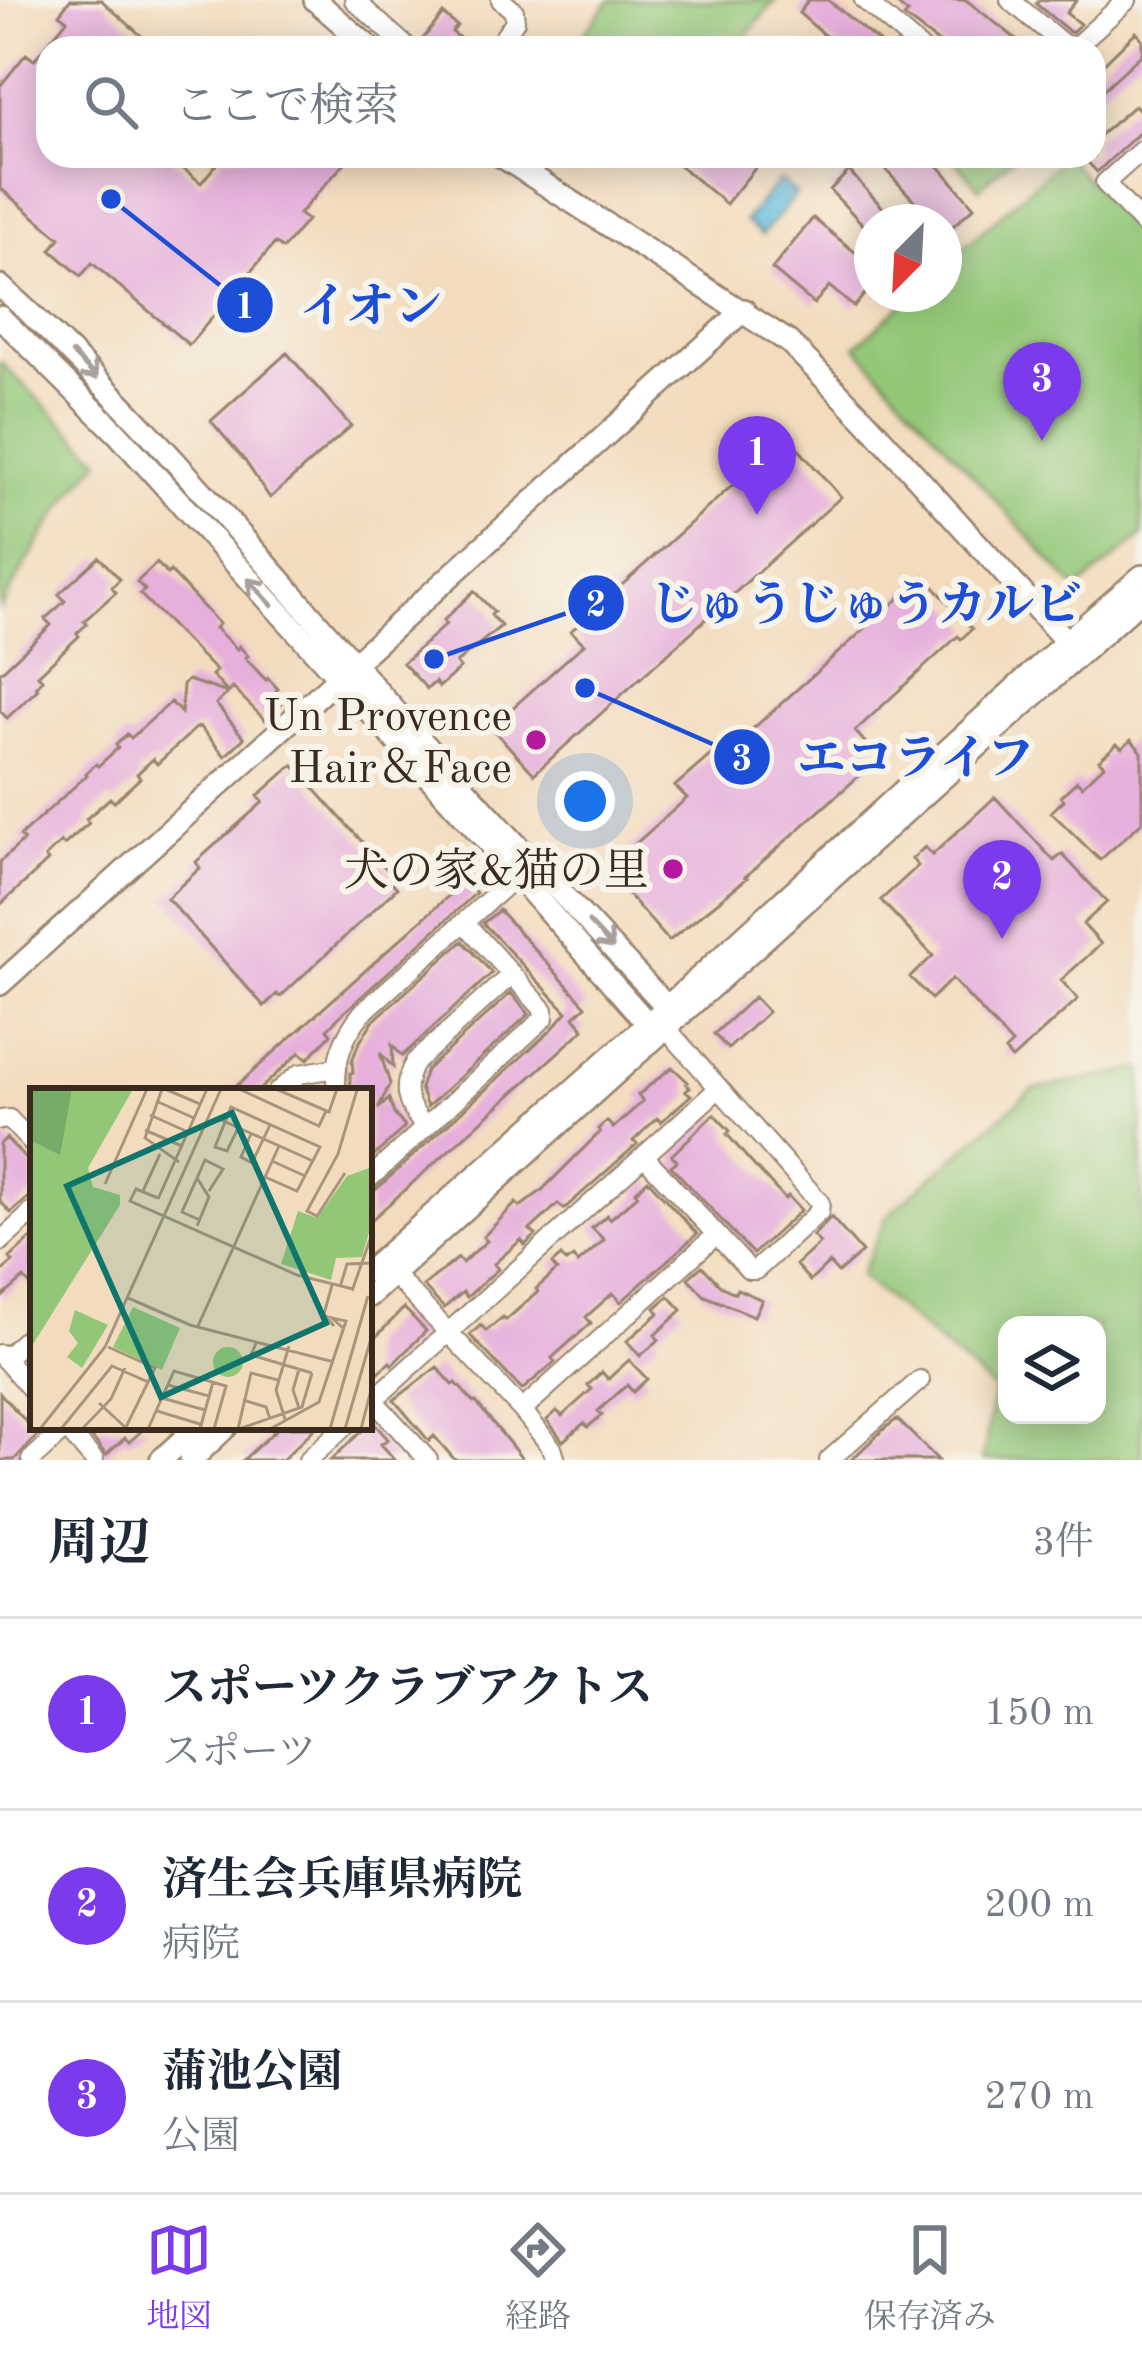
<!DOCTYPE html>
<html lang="ja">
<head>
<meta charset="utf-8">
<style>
	:root { --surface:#fff; --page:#f6f6f7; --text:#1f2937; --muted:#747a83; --line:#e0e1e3; --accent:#7c3aed }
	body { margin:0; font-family:"Old Standard TT","Noto Serif JP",serif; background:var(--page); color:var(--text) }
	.controls { position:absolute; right:36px; bottom:36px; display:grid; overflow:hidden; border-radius:24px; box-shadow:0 6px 30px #0003 }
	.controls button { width:108px; height:108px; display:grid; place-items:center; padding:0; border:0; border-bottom:3px solid var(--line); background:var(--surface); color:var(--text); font:60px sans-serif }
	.compass { position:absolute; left:854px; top:204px; width:108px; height:108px; border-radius:50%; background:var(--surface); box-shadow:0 6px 30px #0003; rotate:204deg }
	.you { position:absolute; left:585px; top:801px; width:42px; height:42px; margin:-30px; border:9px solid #fff; border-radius:50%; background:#1a73e8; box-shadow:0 0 0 18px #1a73e833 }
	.badge { display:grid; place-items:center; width:78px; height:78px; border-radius:50%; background:var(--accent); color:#fff; font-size:39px; font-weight:700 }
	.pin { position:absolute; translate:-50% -99px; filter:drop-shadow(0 3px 6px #0008) }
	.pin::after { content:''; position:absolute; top:63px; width:42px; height:36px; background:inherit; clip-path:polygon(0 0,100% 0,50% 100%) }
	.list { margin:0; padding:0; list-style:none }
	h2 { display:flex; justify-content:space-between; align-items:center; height:156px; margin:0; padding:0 48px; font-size:51px }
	h2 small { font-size:39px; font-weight:400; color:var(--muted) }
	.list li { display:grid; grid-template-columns:78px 1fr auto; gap:36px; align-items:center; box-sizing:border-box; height:192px; padding:0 48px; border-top:3px solid var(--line) }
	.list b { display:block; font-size:45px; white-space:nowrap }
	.list p { margin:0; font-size:39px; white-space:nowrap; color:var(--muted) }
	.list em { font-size:39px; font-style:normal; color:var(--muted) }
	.icon { flex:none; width:66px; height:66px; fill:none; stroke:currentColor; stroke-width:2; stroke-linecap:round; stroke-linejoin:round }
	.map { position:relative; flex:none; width:1142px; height:1460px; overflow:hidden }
	.search { position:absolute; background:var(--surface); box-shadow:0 6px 30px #0003; left:36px; right:36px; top:36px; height:132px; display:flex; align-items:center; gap:30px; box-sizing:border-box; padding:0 42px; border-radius:36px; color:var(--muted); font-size:45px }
	.sheet { height:732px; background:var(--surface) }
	nav { display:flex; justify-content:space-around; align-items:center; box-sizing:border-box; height:168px; border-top:3px solid var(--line); background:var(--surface); font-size:33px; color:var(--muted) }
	nav a { display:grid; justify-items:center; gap:6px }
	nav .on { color:var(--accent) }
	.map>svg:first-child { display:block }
</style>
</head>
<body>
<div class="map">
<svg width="1142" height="1460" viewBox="0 0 1142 1460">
	<rect width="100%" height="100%" fill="#f7f3e8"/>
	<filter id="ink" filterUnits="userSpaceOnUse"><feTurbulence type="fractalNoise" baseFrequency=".00833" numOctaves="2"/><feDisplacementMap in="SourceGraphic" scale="24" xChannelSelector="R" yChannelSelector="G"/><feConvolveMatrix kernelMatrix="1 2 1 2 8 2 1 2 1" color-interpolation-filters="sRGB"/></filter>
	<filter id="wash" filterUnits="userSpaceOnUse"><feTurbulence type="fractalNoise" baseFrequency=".004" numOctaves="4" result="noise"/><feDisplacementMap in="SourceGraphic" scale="48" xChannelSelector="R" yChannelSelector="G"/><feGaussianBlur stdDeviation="2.7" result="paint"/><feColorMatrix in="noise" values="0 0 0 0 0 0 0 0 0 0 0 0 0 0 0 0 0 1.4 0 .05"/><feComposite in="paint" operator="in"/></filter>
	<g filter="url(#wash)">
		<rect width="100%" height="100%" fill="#f3dcbe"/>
		<!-- green -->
		<path fill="#93c778" stroke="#67784b" stroke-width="3" fill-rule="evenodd" d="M610 0H776L736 48H573Z
			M952 156H1014L979 188Z
			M1065 156 1142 238V536L1077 590 856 346 913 294H944V266Z
			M0 362 101 460C59 503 30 557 0 609Z
			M1142 1069V1460H983L994 1389 860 1276 887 1216 1032 1090ZM1097 1325V1415H1007V1325Z"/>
		<!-- water -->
		<path fill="#60bcde" stroke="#4e737e" stroke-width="3" d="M779 180 796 194 762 235 745 221Z"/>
		<g id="blocks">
			<!-- building -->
			<path fill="#e6afdc" d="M70 0H101L155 48H48V156H168L201 183 223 156H351L299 214 307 220 283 249 275 243 189 345 92 263 81 276 51 250 60 238 0 188V86L26 54 34 60 67 20 59 14Z
				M809 0H828L886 48H839L799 13Z
				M892 0H966L1028 48H946L904 17 908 13Z
				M1039 0H1077L1066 13 1080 24 1071 33 1036 4Z
				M443 14 457 26 452 32 472 48H432L422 40Z
				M1136 32 1142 39V54L1094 98V73Z
				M1135 105 1142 113V130L1097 172 1082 156H1094V140Z
				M668 156H765L726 204Z
				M873 156H930L974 207 944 234V222H934Z
				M849 171 896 222H872V234L830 190Z
				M813 218 872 266V285L854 307 829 286 814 304 772 269Z
				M287 353 351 426 270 498 245 461 211 421Z
				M787 436 841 497 534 774 491 727 584 644 571 631Z
				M99 557 120 579 112 587 116 592 84 621 87 624 77 633 79 636 38 675 43 680 36 687 38 689 7 718 0 711V673L51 625 45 619 65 601 59 594Z
				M157 563 167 574 170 571 219 624 215 628 237 649 239 646 248 656 245 658 266 680 268 678 278 689 276 691 282 697 278 701 281 704 265 720 233 688 228 693 212 675 216 671 140 594 145 590 137 582Z
				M924 576 972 629 961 639 958 636 855 731 879 758 745 877 747 878 669 941 606 870 687 798 675 786 721 746 727 752Z
				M474 591 494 612 491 615 501 626 456 663 460 668 439 687 435 682 427 689 403 663 446 624 443 621Z
				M188 680 228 693 216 704 244 738 225 756 200 727 196 728 157 764 153 759 137 774 140 778 114 802 110 798 86 819 89 823 64 845 61 842 45 857 48 861 0 905V862L24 840 20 836 87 775 86 773 96 764 98 766 118 748 116 745 127 734 131 738 171 702 181 713 183 685Z
				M1131 740 1142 752V822L1100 860 1051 812 1064 800 1061 796 1077 781 1082 786 1104 765 1099 760 1117 744 1122 748Z
				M293 765 393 876 390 880 397 888 280 997 277 994 264 1006 167 898 200 868 196 862 263 802 258 796Z
				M995 797 1054 861 1062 854 1107 902 1083 924 1101 944 1061 980 1078 999 1012 1059 1005 1051 1012 1044 952 979 931 999 910 977 933 956 881 900 918 866 912 859 925 847 932 855Z
				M465 881 476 893 341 1015 327 1029 331 1034 308 1059 300 1052 258 1091H231Z
				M499 910 586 1006 574 1017 584 1029 369 1222V1196L553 1028 567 1012 483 923Z
				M463 941 492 973 402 1056 392 1045 393 1067 380 1053 390 1084 378 1109 389 1099 394 1114 405 1127 374 1156 369 1152V1091H350V1073H353L352 1061 358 1045 372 1022Z
				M511 993 529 1014 427 1107 420 1088 426 1070Z
				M754 997 768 1012 728 1049 714 1034Z
				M672 1067 688 1082 686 1084 690 1088 686 1091 691 1095 661 1122 657 1118 633 1141 637 1144 564 1209 558 1204 530 1230 536 1235 525 1245 521 1240 494 1264 498 1269 467 1297 463 1292 444 1308 423 1286 458 1258 462 1263 487 1241 483 1237 516 1203 520 1207 541 1191 600 1132 598 1129 607 1121 613 1128 643 1101 638 1095Z
				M714 1114 730 1131 727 1134 748 1159 785 1199 788 1196 801 1210 753 1254 671 1166 677 1161 672 1155Z
				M6 1138 33 1166V1194L11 1213 0 1201V1144Z
				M648 1180 697 1234 621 1302 613 1293 586 1317 591 1323 552 1358 555 1362 522 1390 470 1335 481 1325 486 1331 503 1317 506 1320 538 1292 536 1289 557 1270 552 1264 561 1256 566 1262 573 1257 578 1263 604 1240 592 1228 607 1215 610 1219 638 1195 635 1192Z
				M831 1217 862 1252 838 1273 829 1263 810 1281 796 1265 820 1243 813 1236Z
				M33 1237V1288L24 1278 0 1299V1273L13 1262 10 1258Z
				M702 1266 722 1287 735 1293 737 1289 762 1300 754 1316 705 1296 688 1278Z
				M669 1296 682 1310 655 1335 659 1340 640 1356 627 1341 659 1313 655 1308Z
				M404 1308 426 1331 392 1365 390 1362 369 1381V1344Z
				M629 1360 647 1379 633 1392 627 1385 598 1411 602 1415 588 1427 584 1423 563 1441 547 1420 557 1411 562 1416 592 1389 588 1385 602 1372 608 1379Z
				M437 1367 453 1385 456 1383 474 1403 476 1402 523 1460H455L434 1436 429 1441 394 1400Z
				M0 1393 38 1435 14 1460H0Z
				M897 1419 938 1460H851L884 1429Z
				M372 1421 388 1439 381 1444 395 1460H331L366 1427H369Z
				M99 1427H146L129 1442 125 1438 106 1455 90 1435Z
				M279 1427H316L282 1460H243Z"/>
		</g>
	</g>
	<g filter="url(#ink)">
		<use href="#blocks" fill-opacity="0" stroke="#97836e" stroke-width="3"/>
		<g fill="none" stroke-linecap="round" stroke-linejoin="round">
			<defs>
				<path id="minor" d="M354 0 408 48
					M864 0 920 48
					M1010 0 1068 48
					M497 48 515 21 514 11 501 0
					M1074 48 1127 0
					M1142 150 1105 183 1142 223
					M278 1091 299 1074 335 1068
					M336 1091C335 1059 342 1038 362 1013L517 875
					M0 1120 9 1119 33 1144
					M425 1126C405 1105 401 1087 415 1062L512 974
					M645 1157 749 1270H756L819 1212 820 1203 667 1029
					M369 1179 544 1018V1010L464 922
					M0 1242 33 1212
					M393 1274 522 1410 552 1448 556 1460
					M0 1354 33 1391
					M4 1359 33 1333
					M373 1400 428 1460
					M369 1404 718 1089
					M522 1410 716 1235
					M65 1427 94 1460
					M31 1460 67 1427
					M308 1460 344 1427
					M829 1460 920 1380"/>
				<path id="tertiary" d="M315 0 370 48
					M501 156 789 342 867 422 1074 650
					M0 286C129 401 240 535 354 664 455 781 562 893 667 1007V1017
					M0 317 117 433 477 830 647 1023 661 1027
					M0 984 744 310
					M369 1271 667 1007 1067 641 1142 576
					M369 1296 1142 598
					M161 1460 197 1427
					M191 1460 226 1427"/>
			</defs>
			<!-- minor casing -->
			<use href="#minor" stroke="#97836e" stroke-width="22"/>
			<!-- tertiary casing -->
			<use href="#tertiary" stroke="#97836e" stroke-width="26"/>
			<!-- minor -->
			<use href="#minor" stroke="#fff" stroke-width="18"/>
			<!-- tertiary -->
			<use href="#tertiary" stroke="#fff" stroke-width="21"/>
		</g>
		<!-- one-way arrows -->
		<defs><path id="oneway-shaft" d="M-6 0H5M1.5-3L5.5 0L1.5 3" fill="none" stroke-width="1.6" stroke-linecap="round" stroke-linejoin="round" transform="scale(3)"/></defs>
		<g stroke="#a79f9a">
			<use href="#oneway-shaft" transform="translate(85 366) rotate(45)"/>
			<use href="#oneway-shaft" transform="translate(260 592) rotate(-132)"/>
			<use href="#oneway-shaft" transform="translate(601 935) rotate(47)"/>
		</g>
	</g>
	<!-- markers -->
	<g fill="#b5179e" stroke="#f7f3e8" stroke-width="4.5">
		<circle cx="536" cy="740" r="12"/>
		<circle cx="673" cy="869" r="12"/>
	</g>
	<g text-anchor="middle" stroke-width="12" stroke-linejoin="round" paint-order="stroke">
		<!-- poi labels -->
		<g font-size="45" fill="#3b2a1e" stroke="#f7f3e8" text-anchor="end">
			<text x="512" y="730">Un Provence<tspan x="512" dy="52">Hair＆Face</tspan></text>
			<text x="649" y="885">犬の家&amp;猫の里</text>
		</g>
	</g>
	<!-- overview -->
	<g transform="translate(30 1088)">
		<rect width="342" height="342" fill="#f3dcbe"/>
		<path d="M0 1H103L58 80 63 99 90 107V117L0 261ZM342 79V134L332 169 306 170 301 192 251 176 268 123 287 130 317 88ZM103 219 150 240 132 282 83 259ZM45 222 78 237 52 280 37 269 48 255 39 243ZM183 274a15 15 0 1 1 30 0a15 15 0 1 1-30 0Z" fill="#93c778"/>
		<path d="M0 1H42L30 67 0 52Z" fill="#76ac68"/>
		<path fill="none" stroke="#a9957e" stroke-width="3" d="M132 1 115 50 149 74M135 1 170 16M209 1 289 38 296 23M246 1 299 24 307 1M126 13 164 30M120 27 158 44M189 31 283 73M208 40 197 63 185 59 201 19 290 59 267 103 235 89M115 42 152 58M221 46 211 69 222 75 240 37M242 73 275 88M315 85 287 128 277 123 308 66 327 2M167 90 179 109 167 138M75 96 117 1M113 103 130 66M128 110 106 101 100 113 267 187 323 201M128 111 177 1M170 132 152 124 175 72 193 81 179 103M302 197 294 226 304 238M310 199 317 176 342 175M322 203 342 146M98 210 160 237 304 274M168 238 249 58M227 253 221 267 282 285M78 259 125 280 95 341M269 281 263 302 269 320M138 297 179 308M132 310 175 322M213 312 236 319 240 331M69 315 96 340M127 323 170 336M255 331 246 302 259 258M10 341 75 259 191 1M31 341 82 278 118 294M52 341 81 311 95 280M118 341 144 283 196 298 184 341M170 341 183 294M208 341 221 285 248 292M209 341 272 319 282 285M240 341 289 314 316 233 302 230 313 240M300 341 338 208M315 341 342 247M331 341 342 298"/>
		<path fill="#0f766e" fill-opacity="0.15" stroke="#0f766e" stroke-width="6" d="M202 25 296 235 131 309 37 98Z"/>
		<rect width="342" height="342" fill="none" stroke="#3b2a1e" stroke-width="6"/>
	</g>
	<!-- callouts -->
	<path fill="none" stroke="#1d4ed8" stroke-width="4.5" d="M111 199L245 305M434 659L596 603M585 688L742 757"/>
	<g fill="#1d4ed8" stroke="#f7f3e8" stroke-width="4.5">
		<circle cx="111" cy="199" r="12"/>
		<circle cx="434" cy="659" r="12"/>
		<circle cx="585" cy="688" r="12"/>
		<circle cx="245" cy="305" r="30"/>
		<circle cx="596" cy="603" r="30"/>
		<circle cx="742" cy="757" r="30"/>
	</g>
	<g font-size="36" text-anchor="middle" font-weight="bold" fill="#fff">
		<text x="245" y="318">1</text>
		<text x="596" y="616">2</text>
		<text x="742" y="770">3</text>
	</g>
	<g font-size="48" text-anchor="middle" font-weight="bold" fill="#1d4ed8" stroke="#f7f3e8" stroke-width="12" stroke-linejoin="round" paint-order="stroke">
		<text x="371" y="322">イオン</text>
		<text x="866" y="620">じゅうじゅうカルビ</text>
		<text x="916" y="774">エコライフ</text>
	</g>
</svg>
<div class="controls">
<button><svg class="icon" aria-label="layers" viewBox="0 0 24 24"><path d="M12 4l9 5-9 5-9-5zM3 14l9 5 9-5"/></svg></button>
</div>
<svg class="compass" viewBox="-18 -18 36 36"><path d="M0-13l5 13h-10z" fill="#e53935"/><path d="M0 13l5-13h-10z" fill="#747a83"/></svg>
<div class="you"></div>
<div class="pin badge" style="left:757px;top:515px">1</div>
<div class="pin badge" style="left:1002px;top:939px">2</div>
<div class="pin badge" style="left:1042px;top:441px">3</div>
<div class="search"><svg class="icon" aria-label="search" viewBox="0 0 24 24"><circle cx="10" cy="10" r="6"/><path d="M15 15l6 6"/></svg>ここで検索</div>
</div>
<section class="sheet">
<h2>周辺<small>3件</small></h2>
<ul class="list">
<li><span class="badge">1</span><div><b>スポーツクラブアクトス</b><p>スポーツ</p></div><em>150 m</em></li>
<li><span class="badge">2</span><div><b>済生会兵庫県病院</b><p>病院</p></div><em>200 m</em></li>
<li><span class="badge">3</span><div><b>蒲池公園</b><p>公園</p></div><em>270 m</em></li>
</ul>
</section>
<nav>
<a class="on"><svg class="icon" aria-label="map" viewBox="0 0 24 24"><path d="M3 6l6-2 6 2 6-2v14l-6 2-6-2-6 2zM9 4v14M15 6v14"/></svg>地図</a>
<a><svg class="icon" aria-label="directions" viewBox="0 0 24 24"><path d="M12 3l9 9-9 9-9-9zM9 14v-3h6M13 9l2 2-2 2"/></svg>経路</a>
<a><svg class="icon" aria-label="saved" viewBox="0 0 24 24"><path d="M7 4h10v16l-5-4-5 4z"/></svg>保存済み</a>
</nav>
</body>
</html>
